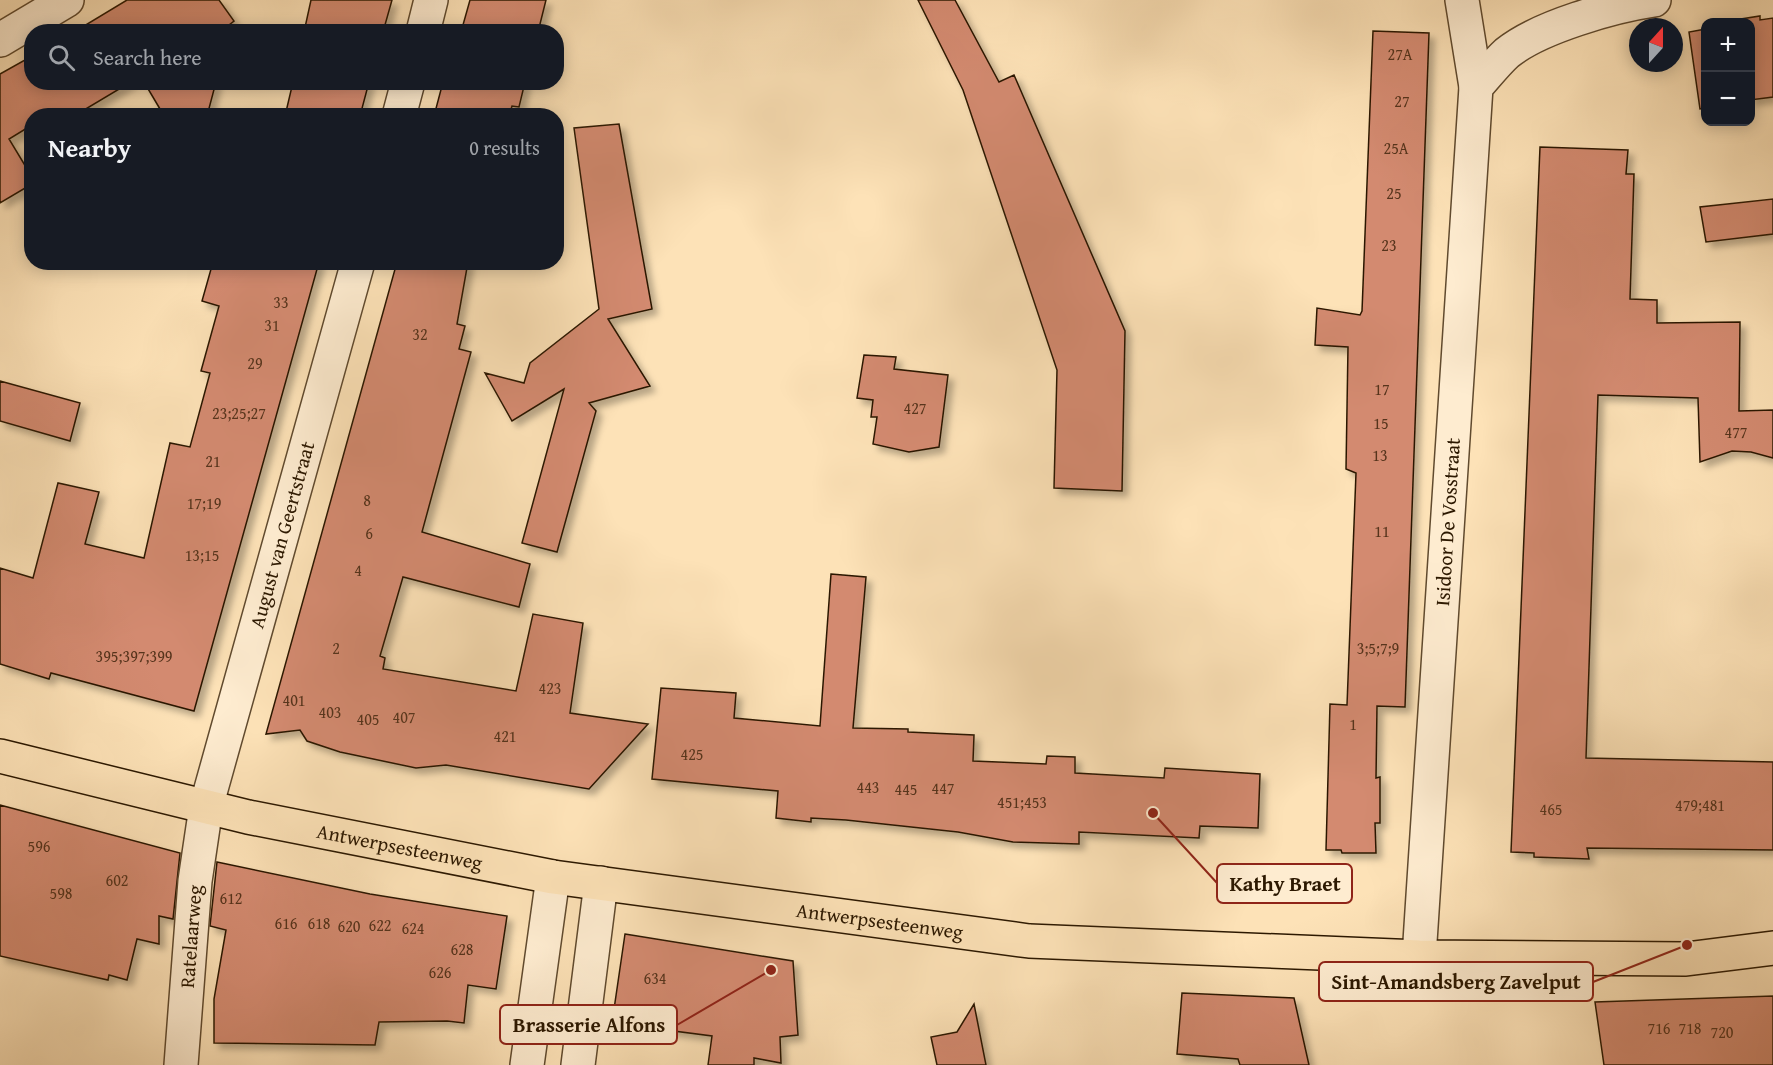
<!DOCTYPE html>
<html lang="en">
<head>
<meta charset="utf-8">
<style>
	:root { --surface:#171b24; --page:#20242c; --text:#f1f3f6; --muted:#9ea1a6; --line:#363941 }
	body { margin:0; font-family:"Gentium Book Plus",serif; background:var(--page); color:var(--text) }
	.controls { position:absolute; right:18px; top:18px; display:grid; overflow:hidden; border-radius:12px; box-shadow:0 3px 15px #0003 }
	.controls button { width:54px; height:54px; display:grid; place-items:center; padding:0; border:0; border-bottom:2px solid var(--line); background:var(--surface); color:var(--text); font:30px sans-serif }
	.compass { position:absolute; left:1629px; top:18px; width:54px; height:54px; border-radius:50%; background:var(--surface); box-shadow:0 3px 15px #0003; rotate:21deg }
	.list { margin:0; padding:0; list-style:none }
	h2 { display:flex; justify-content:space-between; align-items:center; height:78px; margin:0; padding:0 24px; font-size:26px }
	h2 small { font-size:20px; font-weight:400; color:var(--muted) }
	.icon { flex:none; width:33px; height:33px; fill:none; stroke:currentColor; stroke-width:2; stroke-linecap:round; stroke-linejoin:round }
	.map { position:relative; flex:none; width:1773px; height:1065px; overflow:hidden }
	.search { position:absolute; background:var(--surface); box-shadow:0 3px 15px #0003; left:24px; top:24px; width:540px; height:66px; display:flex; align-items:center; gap:15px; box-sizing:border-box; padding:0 21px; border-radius:24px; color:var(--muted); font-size:22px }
	.panel { position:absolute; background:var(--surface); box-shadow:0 3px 15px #0003; left:24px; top:108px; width:540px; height:162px; border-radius:24px }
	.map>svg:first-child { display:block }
</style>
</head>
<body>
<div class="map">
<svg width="1773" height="1065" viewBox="0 0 1773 1065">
	<defs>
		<filter id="shadow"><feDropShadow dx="5.5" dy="5.5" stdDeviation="3" flood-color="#0004"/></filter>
	</defs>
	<rect width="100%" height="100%" fill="#fde2b7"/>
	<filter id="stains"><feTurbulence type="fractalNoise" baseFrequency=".00333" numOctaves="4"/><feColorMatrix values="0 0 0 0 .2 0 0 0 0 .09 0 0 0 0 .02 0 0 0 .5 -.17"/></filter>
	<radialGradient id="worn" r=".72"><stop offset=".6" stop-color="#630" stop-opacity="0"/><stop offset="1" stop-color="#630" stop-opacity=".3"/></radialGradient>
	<!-- building -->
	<path fill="#d38a70" stroke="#2c1800" stroke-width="1.5" filter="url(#shadow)" d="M127 0H219L234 21 220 32H74Z
		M311 0H392L383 32H304Z
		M470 0H546L538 32H461Z
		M918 0H955L999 82 1014 75 1125 331 1122 491 1054 488 1057 370 963 90Z
		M1760 16V20L1773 18V97L1750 100V22H1722Z
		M1706 29V108L1700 109 1689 32Z
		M1373 31 1429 33 1405 707 1377 706 1376 778 1380 777V823H1375L1376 853H1342L1341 850H1326L1330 704 1347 705 1356 473 1346 469 1348 347 1315 345 1317 308 1360 315 1362 311Z
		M32 56V82H131L74 116H32V125L9 139 32 177V184L0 203V74Z
		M144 82H216L207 116H186L160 109Z
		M293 82H369L360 116H285Z
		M443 82H525L519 107 512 106 509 116H434Z
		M619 124 652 309 608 319 650 386 589 403 596 411 557 552 522 543 564 389 512 421 485 373 524 383 530 363 599 309 574 128Z
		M1540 147 1628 150 1626 174H1634L1630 299 1657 300V323L1740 322 1739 411 1773 410V458L1751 452 1732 451 1700 462 1698 398 1598 395 1586 758 1773 762V850L1587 848 1589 859 1534 857V853L1511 852Z
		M1773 199V234L1706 242 1700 207Z
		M213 262H319L194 711 51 673 49 679 0 664V568L33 578 58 483 99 492 85 544 144 558 170 443 190 447 210 373 201 371 219 306 202 301Z
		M397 262H468L457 324 465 326 459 349 471 352 422 532 530 564 519 607 403 577 380 656 385 658 383 669 516 691 533 614 583 623 570 713 648 724 589 789 446 765 416 768 340 752 307 741 300 730 266 734Z
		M864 355 896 357 894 369 948 375 939 447 909 452 873 444 877 417H871L873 400 857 398Z
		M0 381 80 403 70 441 0 421Z
		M831 574 866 577 853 728 908 729V732L974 735 973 761 1046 764 1047 756 1075 757V773L1164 778 1165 768 1260 774 1258 828 1200 826 1199 838 1079 832V844L1013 842 958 832 846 820 811 818V822L776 818 778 791 652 779 661 688 736 693 734 718 820 726Z
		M0 805 180 853 173 919 159 916V944L137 939 127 980 109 975 108 980 0 956Z
		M217 862 370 894 507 916 496 989 468 985 464 1023 447 1021 379 1022 375 1045 214 1043V999L226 930 210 926Z
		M625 934 793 961 798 1035 780 1037 781 1063 754 1058V1065H708L712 1036 612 1023Z
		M1182 993 1294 998 1309 1065H1240L1238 1059 1177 1054Z
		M1773 996V1065H1604L1595 1002Z
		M974 1004 986 1065H937L931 1037 957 1032Z"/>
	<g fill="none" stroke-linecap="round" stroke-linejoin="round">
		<defs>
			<g id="minor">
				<path d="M1462 0 1476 87"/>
				<path d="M423 32 431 0"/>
				<path d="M0 40 67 0"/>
				<path d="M399 116 408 82"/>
				<path id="s1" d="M1419 957 1476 87C1486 76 1496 63 1507 53 1539 27 1613 6 1654 0"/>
				<path id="s2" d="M181 1065 195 881 206 807 358 262"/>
				<path d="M527 1065 553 877"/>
				<path d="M578 1065 601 883"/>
			</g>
			<g id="major">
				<path id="s3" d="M0 756 248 817 553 877 1029 941 1419 957 1686 959 1773 948"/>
			</g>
		</defs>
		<!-- minor casing -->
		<use href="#minor" stroke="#604a2e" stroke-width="36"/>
		<!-- major casing -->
		<use href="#major" stroke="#2c1800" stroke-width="36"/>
		<!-- minor -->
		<use href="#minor" stroke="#feecd0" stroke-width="33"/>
		<!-- major -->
		<use href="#major" stroke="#fde2b7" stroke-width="33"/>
	</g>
	<g text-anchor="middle" stroke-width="4.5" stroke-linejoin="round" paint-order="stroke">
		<!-- number labels -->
		<g font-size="16" fill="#56341c">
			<text x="1400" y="60">27A</text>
			<text x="1402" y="107">27</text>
			<text x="1396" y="154">25A</text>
			<text x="1394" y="199">25</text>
			<text x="1389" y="251">23</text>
			<text x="281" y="308">33</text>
			<text x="272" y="331">31</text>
			<text x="420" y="340">32</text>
			<text x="255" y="369">29</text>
			<text x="1382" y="395">17</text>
			<text x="915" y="414">427</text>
			<text x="239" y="419">23;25;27</text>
			<text x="1381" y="429">15</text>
			<text x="1736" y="438">477</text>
			<text x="1380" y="461">13</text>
			<text x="213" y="467">21</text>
			<text x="367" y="506">8</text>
			<text x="204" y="509">17;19</text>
			<text x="1382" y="537">11</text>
			<text x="369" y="539">6</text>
			<text x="202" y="561">13;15</text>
			<text x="358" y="576">4</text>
			<text x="336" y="654">2</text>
			<text x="1378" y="654">3;5;7;9</text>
			<text x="134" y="662">395;397;399</text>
			<text x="550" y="694">423</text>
			<text x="294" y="706">401</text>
			<text x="330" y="718">403</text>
			<text x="404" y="723">407</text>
			<text x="368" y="725">405</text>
			<text x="1353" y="730">1</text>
			<text x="505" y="742">421</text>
			<text x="692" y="760">425</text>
			<text x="868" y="793">443</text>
			<text x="943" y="794">447</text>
			<text x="906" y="795">445</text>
			<text x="1022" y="808">451;453</text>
			<text x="1700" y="811">479;481</text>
			<text x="1551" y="815">465</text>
			<text x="39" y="852">596</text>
			<text x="117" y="886">602</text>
			<text x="61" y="899">598</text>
			<text x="231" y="904">612</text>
			<text x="286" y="929">616</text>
			<text x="319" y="929">618</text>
			<text x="380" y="931">622</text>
			<text x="349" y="932">620</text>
			<text x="413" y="934">624</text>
			<text x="462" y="955">628</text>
			<text x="440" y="978">626</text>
			<text x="655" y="984">634</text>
			<text x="1659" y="1034">716</text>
			<text x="1690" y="1034">718</text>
			<text x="1722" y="1038">720</text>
		</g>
		<!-- street labels -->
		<g font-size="20" fill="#2c1800" stroke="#feecd0">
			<text dy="7" stroke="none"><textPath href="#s1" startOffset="436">Isidoor De Vosstraat</textPath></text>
			<text dy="7" stroke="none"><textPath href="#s2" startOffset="542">August van Geertstraat</textPath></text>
			<text dy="7" stroke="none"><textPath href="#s3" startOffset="410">Antwerpsesteenweg</textPath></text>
			<text dy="7" stroke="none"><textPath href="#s3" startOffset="896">Antwerpsesteenweg</textPath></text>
			<text dy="7" stroke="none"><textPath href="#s2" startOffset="129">Ratelaarweg</textPath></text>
		</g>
	</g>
	<!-- callouts -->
	<path fill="none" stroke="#8f2418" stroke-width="2" d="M1153 813L1217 883M1687 945L1593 982M771 970L677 1025"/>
	<g fill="#8f2418" stroke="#feecd0" stroke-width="2">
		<circle cx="1153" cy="813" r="6"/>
		<circle cx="1687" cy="945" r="6"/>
		<circle cx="771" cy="970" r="6"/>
	</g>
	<g fill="#feecd0" stroke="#8f2418" stroke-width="2">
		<rect x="1217" y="864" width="135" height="39" rx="6"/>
		<rect x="1319" y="962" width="274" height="39" rx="6"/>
		<rect x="500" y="1005" width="177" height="39" rx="6"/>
	</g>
	<g font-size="21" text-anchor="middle" font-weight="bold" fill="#2c1800">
		<text x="1285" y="891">Kathy Braet</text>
		<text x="1456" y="989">Sint-Amandsberg Zavelput</text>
		<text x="589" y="1032">Brasserie Alfons</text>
	</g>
	<rect width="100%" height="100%" filter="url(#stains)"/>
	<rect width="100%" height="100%" fill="url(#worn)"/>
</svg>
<div class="controls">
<button>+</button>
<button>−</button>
</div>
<svg class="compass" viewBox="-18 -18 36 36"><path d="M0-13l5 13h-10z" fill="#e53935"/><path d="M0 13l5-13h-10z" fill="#9ea1a6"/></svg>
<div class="search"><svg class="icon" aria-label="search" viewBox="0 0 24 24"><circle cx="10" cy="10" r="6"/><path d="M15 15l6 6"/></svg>Search here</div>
<section class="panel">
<h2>Nearby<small>0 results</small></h2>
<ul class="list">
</ul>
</section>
</div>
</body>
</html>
